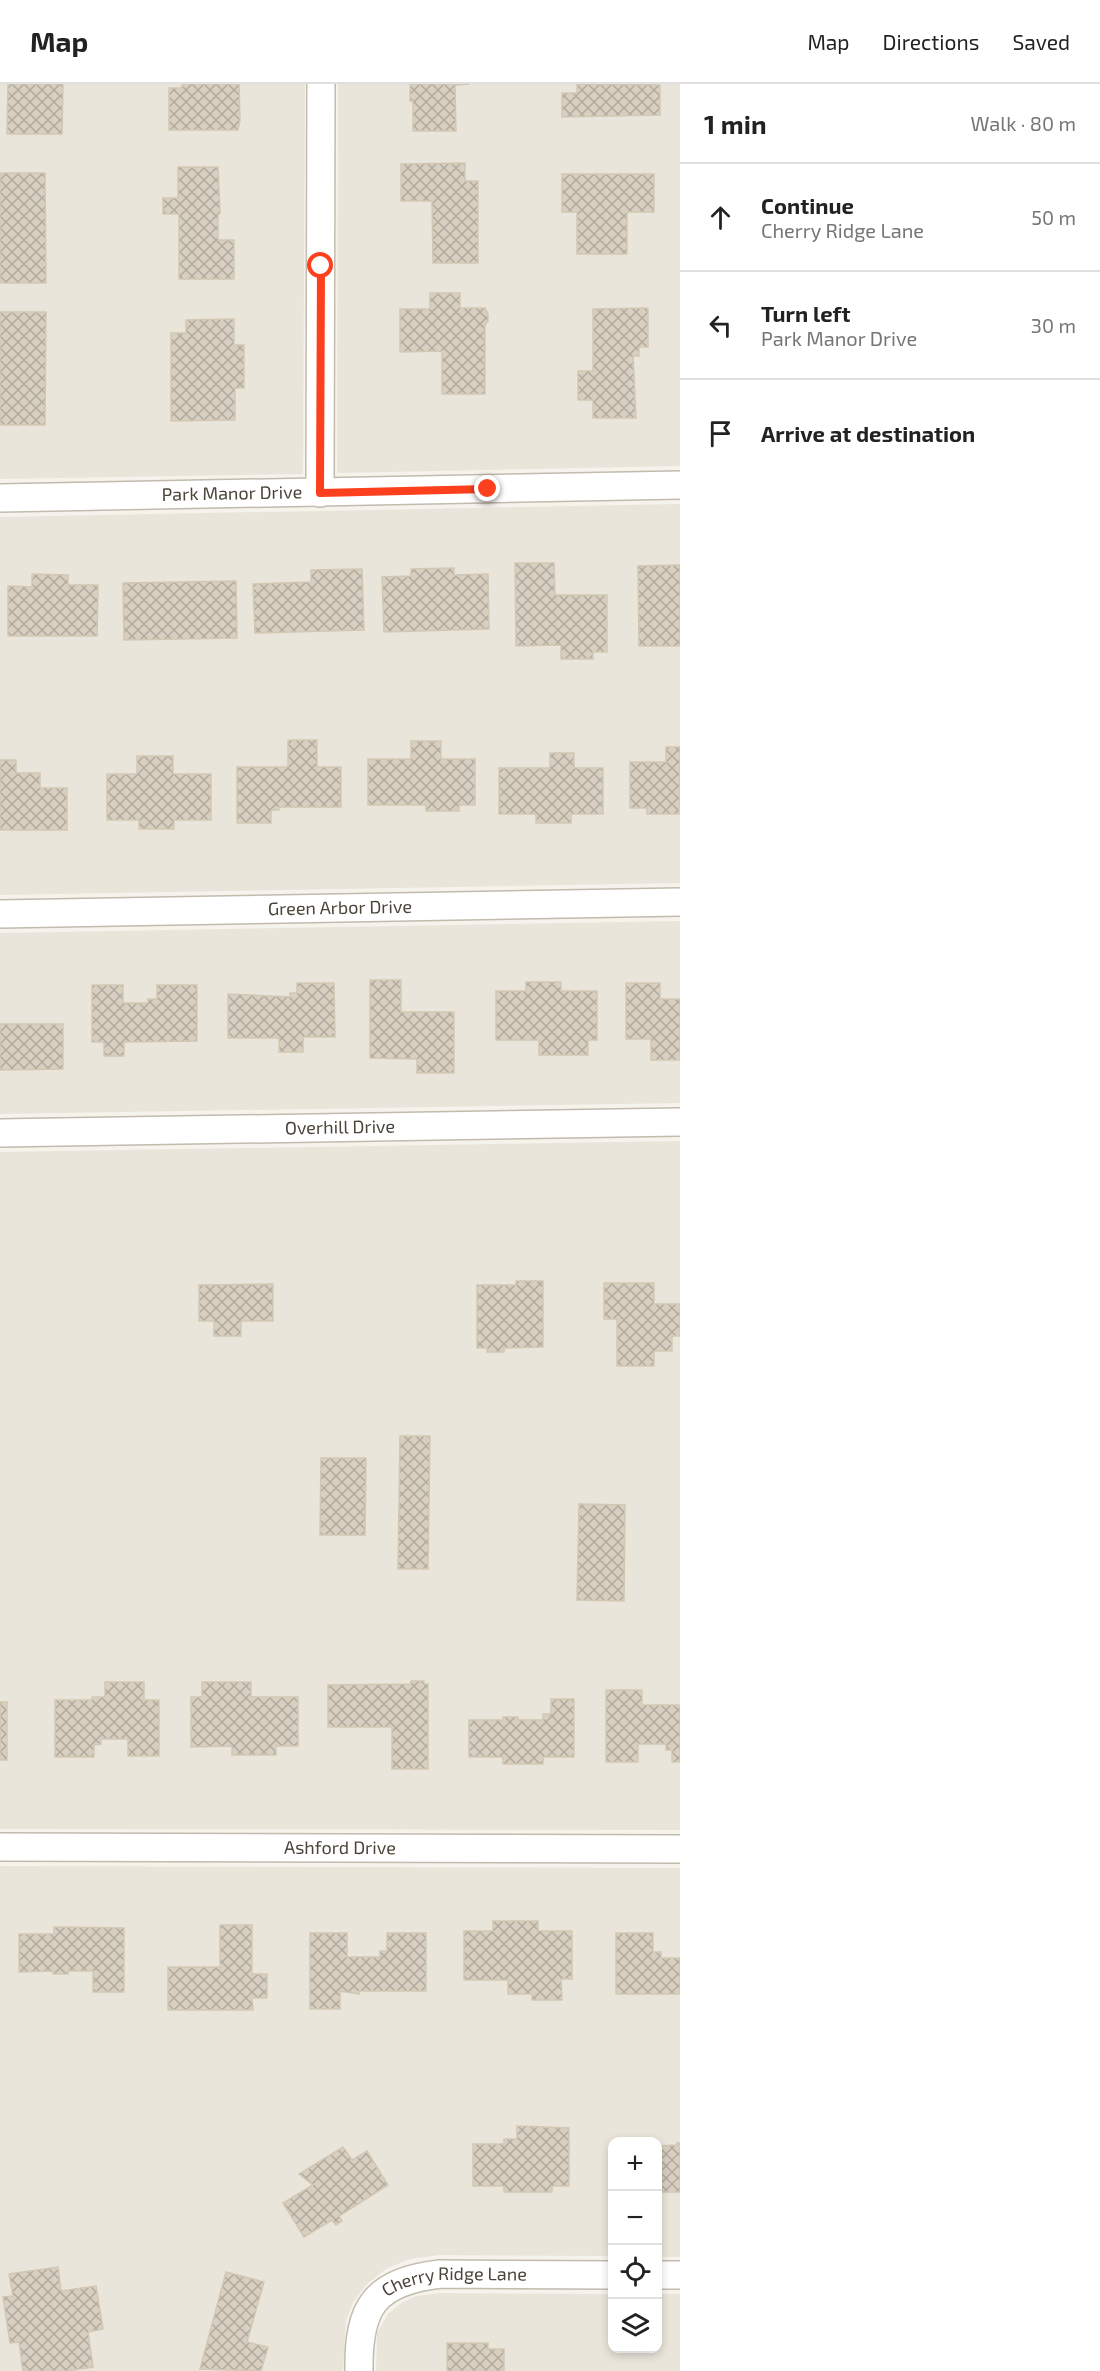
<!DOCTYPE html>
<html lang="en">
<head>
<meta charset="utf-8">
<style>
	:root { --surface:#fff; --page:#f2f2f2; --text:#222; --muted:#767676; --line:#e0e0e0 }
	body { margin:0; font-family:"Exo 2",sans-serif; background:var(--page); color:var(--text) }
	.controls { position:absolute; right:18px; bottom:18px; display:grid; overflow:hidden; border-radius:12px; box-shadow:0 3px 9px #0003 }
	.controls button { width:54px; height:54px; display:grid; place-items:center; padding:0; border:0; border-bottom:2px solid var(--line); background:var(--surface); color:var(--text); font:30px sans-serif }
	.stop { position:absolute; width:18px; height:18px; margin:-14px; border:4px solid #fc3f1d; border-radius:50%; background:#fff }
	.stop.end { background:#fc3f1d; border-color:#fff; box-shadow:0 2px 6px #0008 }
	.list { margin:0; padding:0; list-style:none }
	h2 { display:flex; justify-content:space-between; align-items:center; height:78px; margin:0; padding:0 24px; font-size:26px }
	h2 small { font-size:20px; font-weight:400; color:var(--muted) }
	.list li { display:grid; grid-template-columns:39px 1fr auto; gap:18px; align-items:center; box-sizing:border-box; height:108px; padding:0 24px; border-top:2px solid var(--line) }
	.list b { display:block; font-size:22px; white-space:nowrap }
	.list p { margin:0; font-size:20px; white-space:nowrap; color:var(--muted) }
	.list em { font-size:20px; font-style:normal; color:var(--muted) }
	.icon { flex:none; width:33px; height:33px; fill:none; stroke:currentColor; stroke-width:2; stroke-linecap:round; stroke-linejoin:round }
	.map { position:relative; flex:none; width:680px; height:2287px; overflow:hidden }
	header { display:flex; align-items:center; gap:36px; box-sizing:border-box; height:84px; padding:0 30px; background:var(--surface); border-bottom:2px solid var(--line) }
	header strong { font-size:28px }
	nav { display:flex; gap:33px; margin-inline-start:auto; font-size:21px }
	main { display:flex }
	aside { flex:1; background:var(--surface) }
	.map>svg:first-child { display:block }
</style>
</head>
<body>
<header>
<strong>Map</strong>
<nav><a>Map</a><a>Directions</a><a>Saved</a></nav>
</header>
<main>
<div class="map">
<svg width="680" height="2287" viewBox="0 0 680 2287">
	<defs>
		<pattern id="building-cross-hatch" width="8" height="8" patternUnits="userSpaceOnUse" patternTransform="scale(1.5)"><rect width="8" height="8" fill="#d8cfc1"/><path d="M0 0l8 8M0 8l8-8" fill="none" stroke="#b1aa9e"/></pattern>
	</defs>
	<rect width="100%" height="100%" fill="#f6f3ec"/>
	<!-- residential -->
	<path fill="#eae5da" d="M0 0H305L303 390 0 395Z
		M338 0H680V382L337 389Z
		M680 420V799L0 811V433Z
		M680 837V1019L0 1030V849Z
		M680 1057V1746L0 1745V1068Z
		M0 1782 680 1784V2173H658V2058H612V2172L440 2171 410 2175 386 2185 366 2201 353 2218 346 2237 343 2287H0Z
		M441 2209 612 2210V2264H658V2210H680V2287H376L377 2249 388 2230 401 2219 416 2212Z"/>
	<!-- building -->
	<path fill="url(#building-cross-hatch)" stroke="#d3c7b4" stroke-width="1.5" d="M8 0H63L62 50H7Z
		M182 0H239L240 36 238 46H169V4H182Z
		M410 0H470L455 1 456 47H413V17H410Z
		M577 0 660 1V31L562 33V9H577Z
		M465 79V97H478V179H433L432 117H401V80Z
		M178 83H218L220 129 218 131V156H234V195H179V130H163V114H178Z
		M0 89H45L46 199H0Z
		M562 90H654V128H627V170H577V128H562Z
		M430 209H460V224H485L488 230V237L485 241V310H442V267L400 268V225H430Z
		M648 224V263H639V272H633L636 334H593V316H578V287H593V225Z
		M0 228H46L45 341H0Z
		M234 235V261H244V304H235V336L171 337V249H186V236Z
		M515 479H554L555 511H607V568H593V575H561V561L516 562Z
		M680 481V562H639L638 482Z
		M454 484V491L488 490 489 545 384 548 382 493 411 492V485Z
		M362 485 364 546 255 549 253 500 311 498V486Z
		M32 490 68 491V501H98L97 552H8V502L32 503Z
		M236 497 237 554 124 556 123 499Z
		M288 656H317V683H341V723H279V726H271V739H237V683H288Z
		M411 657H441V675H475V721H459V727H426V721H368V675H411Z
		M666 663H680L679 730H647V724H630V678H666Z
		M550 669H574V684H603V730H571V739H536V730H499V684H550Z
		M137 672H173V690H211V736H174V745H139V736H107V690H137Z
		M0 676H16V689H40V704H67V746H0Z
		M370 896H401V928H454V989H417V975L370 974Z
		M526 898H561V907H597V956H588V971H539V956H496V907H526Z
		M297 899H334L335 953H303V968H279V954H228V910L290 913V909H297Z
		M626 899H660V915H680V976H651V955H626Z
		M92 901H123V919H148V915H157V901H197V957L124 958V972H104V958H92Z
		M0 940H63V985L0 986Z
		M516 1197H543V1263L504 1264V1268H487V1264H477V1201H516Z
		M604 1199H654V1220H680V1252H672V1267H654V1282H617V1235H604Z
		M273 1200V1237H241V1252H214V1237H199V1201Z
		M400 1352H430L428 1485H398Z
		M321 1374H366L365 1451H320Z
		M579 1420 625 1421 624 1517 577 1516Z
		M411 1597H424V1600H428V1685H392V1643H328V1601L411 1600Z
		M105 1598H144V1616H159V1672H128V1655H101V1660L94 1661V1673H55V1616H92V1613H105Z
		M202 1598H251V1613H298V1662H276V1671H232V1662L191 1663V1613H202Z
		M606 1606H642V1621H680V1678H672V1666H666V1660H638V1678H606Z
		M551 1615H574V1673H543V1680H503V1673H469V1636H503V1633H518V1636H543V1630H551Z
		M0 1618H7V1676H0Z
		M493 1837H538V1847H572V1895H561L562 1916H532V1910H508V1896H464V1847H493Z
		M220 1841H252V1890H267V1914H252L253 1926H168V1883H220Z
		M54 1843 124 1844V1908H93V1887H68V1890H53V1887L19 1888V1850H54Z
		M310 1849H347V1873H380V1867H387V1849H426V1907H359V1910L340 1907V1925H310Z
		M616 1849H653V1868H661V1874H680V1910H616Z
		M517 2042 569 2044V2102H552V2108H504V2102H473V2060H504V2055H517Z
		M677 2059H680V2108H658V2062L677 2061Z
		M343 2063 352 2076 367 2067 388 2101 339 2132 342 2137 336 2141 332 2136 304 2153 283 2119 313 2101 299 2090Z
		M58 2183 61 2207 96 2202 103 2245 88 2248 93 2283 66 2287H23L19 2258 10 2259 3 2213 13 2212 9 2190Z
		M226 2188 264 2198 247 2258 268 2263 261 2287 200 2285Z
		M447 2259H488V2265H504V2287H447Z"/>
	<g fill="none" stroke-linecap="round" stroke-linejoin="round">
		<defs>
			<g id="minor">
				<path d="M320 409 321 0"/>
				<path id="s1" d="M0 414 680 401"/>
				<path id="s2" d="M0 830 680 818"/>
				<path id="s3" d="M0 1049 680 1038"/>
				<path id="s4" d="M0 1763 680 1765"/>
				<path d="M658 2191H680"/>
				<path id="s5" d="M359 2287C358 2223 374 2198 440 2190L612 2191"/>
			</g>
		</defs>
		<!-- minor casing -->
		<use href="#minor" stroke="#c2bbae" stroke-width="30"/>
		<!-- minor -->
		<use href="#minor" stroke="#fff" stroke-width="27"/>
	</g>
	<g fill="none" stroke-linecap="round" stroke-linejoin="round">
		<!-- route -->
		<path stroke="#fc3f1d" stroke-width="8" d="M321 182 320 409 488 405"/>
	</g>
	<g text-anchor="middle" stroke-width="5" stroke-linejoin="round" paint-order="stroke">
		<!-- street labels -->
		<g font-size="18" fill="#4b4439" stroke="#fff">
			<text dy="6" stroke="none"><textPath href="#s1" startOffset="232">Park Manor Drive</textPath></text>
			<text dy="6" stroke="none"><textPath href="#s2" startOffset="340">Green Arbor Drive</textPath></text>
			<text dy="6" stroke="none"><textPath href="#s3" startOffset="340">Overhill Drive</textPath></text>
			<text dy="6" stroke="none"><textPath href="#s4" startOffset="340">Ashford Drive</textPath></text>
			<text dy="6" stroke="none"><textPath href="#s5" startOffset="159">Cherry Ridge Lane</textPath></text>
		</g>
	</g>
</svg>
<div class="controls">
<button>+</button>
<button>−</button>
<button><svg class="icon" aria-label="locate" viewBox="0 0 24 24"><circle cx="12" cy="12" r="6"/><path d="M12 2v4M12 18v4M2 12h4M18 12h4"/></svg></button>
<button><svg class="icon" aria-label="layers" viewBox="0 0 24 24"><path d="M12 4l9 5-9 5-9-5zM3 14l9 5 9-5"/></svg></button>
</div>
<div class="stop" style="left:321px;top:182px"></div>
<div class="stop end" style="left:488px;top:405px"></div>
</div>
<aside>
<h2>1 min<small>Walk · 80 m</small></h2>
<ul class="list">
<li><svg class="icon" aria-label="ahead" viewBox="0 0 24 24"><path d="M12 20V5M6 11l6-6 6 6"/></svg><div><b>Continue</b><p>Cherry Ridge Lane</p></div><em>50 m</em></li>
<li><svg class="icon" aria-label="left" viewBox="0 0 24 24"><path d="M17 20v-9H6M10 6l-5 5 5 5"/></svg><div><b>Turn left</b><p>Park Manor Drive</p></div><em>30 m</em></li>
<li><svg class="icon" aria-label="arrive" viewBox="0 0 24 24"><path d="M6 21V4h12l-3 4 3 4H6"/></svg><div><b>Arrive at destination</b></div></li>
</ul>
</aside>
</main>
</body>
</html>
